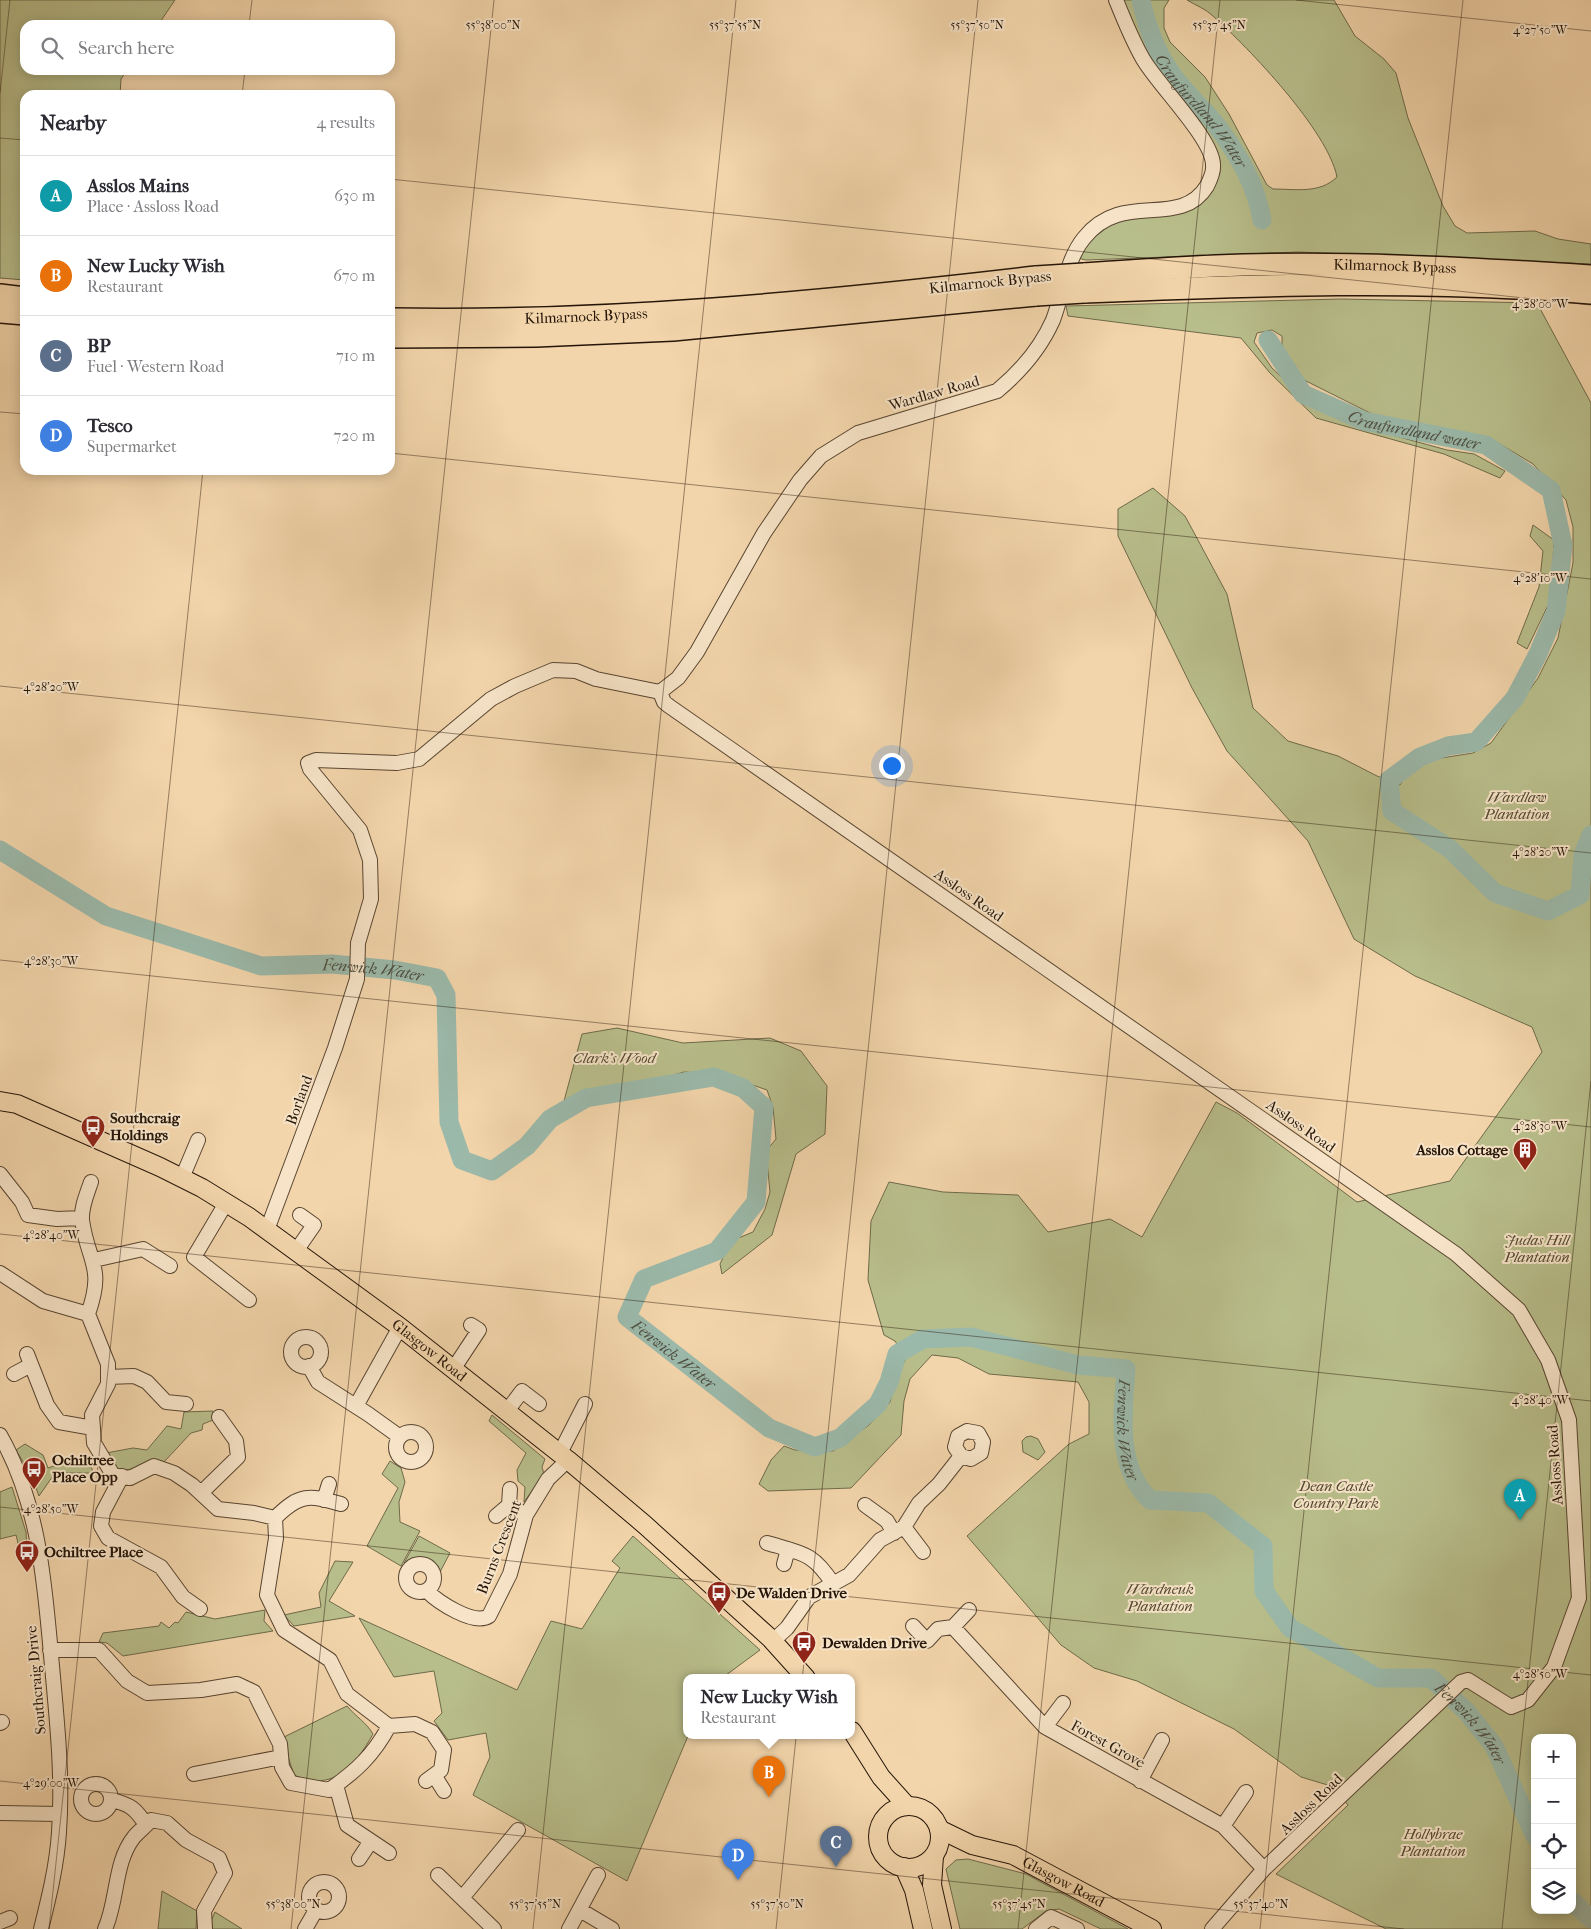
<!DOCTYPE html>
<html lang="en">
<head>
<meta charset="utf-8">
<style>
	:root { --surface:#fff; --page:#f7f7f7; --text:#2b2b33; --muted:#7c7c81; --line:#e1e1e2; --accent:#2563eb }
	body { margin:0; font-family:"IM FELL French Canon",serif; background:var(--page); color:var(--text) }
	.controls { position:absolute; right:15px; bottom:15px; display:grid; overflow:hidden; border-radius:10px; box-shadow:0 2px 12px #0003 }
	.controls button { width:45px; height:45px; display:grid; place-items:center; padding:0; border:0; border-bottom:1px solid var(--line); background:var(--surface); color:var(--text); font:25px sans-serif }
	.you { position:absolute; left:891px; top:765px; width:18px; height:18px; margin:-12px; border:4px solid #fff; border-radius:50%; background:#1a73e8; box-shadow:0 0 0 8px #1a73e833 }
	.badge { display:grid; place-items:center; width:32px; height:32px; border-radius:50%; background:var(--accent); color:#fff; font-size:16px; font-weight:700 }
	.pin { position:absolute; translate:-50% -41px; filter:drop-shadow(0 1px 2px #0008) }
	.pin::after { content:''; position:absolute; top:26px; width:18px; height:15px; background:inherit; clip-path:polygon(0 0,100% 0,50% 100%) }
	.popup { position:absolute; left:683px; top:1674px; width:172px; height:65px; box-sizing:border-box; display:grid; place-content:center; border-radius:10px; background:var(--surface); filter:drop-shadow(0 1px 4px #0005); font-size:16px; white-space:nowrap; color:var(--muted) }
	.popup b { font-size:19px; color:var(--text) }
	.popup::after { content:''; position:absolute; left:50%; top:100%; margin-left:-10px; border:10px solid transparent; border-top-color:var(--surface) }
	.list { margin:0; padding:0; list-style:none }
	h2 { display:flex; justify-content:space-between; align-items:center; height:65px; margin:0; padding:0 20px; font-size:21px }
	h2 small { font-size:16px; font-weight:400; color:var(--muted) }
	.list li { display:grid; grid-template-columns:32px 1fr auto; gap:15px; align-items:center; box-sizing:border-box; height:80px; padding:0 20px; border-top:1px solid var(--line) }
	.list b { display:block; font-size:19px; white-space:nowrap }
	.list p { margin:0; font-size:16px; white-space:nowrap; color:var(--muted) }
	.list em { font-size:16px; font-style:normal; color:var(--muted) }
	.icon { flex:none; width:28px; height:28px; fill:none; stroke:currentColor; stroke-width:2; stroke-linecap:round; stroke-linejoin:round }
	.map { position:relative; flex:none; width:1591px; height:1929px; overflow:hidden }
	.search { position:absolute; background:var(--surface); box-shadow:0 2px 12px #0003; left:20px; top:20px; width:375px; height:55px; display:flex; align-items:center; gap:12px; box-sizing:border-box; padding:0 18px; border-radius:15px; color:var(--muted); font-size:19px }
	.panel { position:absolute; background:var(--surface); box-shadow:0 2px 12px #0003; left:20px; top:90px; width:375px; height:385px; border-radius:15px }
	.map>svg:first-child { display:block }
</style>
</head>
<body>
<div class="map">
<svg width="1591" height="1929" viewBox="0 0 1591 1929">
	<rect width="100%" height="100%" fill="#f3d5ab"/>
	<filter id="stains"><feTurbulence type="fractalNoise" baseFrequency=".004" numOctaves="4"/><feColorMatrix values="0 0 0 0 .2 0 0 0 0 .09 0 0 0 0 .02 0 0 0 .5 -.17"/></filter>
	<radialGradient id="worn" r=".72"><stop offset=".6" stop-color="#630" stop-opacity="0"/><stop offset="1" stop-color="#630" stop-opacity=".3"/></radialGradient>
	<!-- green -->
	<path fill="#b8be8b" stroke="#6e6a4a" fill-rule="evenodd" d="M0 0H175L158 25H25V70H127L121 79 120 95H25V280L0 278Z
		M1116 0H1169L1164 8V28L1170 42 1205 77 1229 114 1267 185 1273 189C1295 189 1320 194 1337 177 1328 131 1249 48 1213 16 1206 9 1195 5 1187 0H1334L1355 36 1384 59 1396 73 1408 118 1443 206 1455 226 1467 233 1535 231 1558 239 1591 244V264L1298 252 1086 260 1073 257 1102 222 1191 203 1214 165 1167 94Z
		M1341 299 1537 303 1591 403V1929H1386L1276 1874 1348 1805 1331 1786 1301 1777 1234 1729 1137 1681 1094 1668 1061 1645 967 1536 1069 1444 1089 1434V1402L1078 1382 989 1374 958 1358 932 1355 910 1379 904 1401 901 1435 851 1488 768 1491 759 1484 771 1460 784 1446 795 1450 833 1451 869 1425 890 1402 896 1379 906 1358 895 1341 884 1335 868 1280 871 1221 889 1182 943 1192 1018 1195 1048 1232 1110 1219 1142 1237 1216 1102 1237 1113 1357 1202 1450 1181 1542 1052 1532 1027 1415 976 1354 939 1308 841 1227 751 1192 688 1118 536V509L1153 488 1185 516 1227 594 1253 708 1288 741 1338 756 1377 776 1400 785 1407 774 1435 759 1473 753 1491 743 1538 678 1558 638 1573 563V527L1566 500 1533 464 1490 438 1382 419 1298 377 1282 348V336L1272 330 1257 333 1254 342 1272 368 1313 407 1359 426 1447 450 1474 454 1505 471 1500 478 1444 454 1316 418 1270 373 1241 338 1068 316 1066 306ZM1535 1738H1572V1910H1535Z
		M1533 525 1554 540 1551 599 1527 649 1517 643 1539 587 1543 551 1530 536Z
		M617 1028 683 1043 770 1038 801 1051 827 1086 825 1134 796 1154 772 1235 722 1274 720 1264 731 1241 753 1232 765 1209 770 1192 766 1151 776 1139 773 1107 767 1090 721 1074 684 1072 638 1085 592 1089 564 1101 582 1034Z
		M213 1411V1420L203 1424 202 1430 191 1433 164 1462C147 1460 135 1471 118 1471L106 1453 133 1448 147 1450 167 1426 181 1429 184 1412Z
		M492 1415 545 1459 542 1467 544 1474 524 1502 525 1487 518 1481 517 1470 526 1453 489 1421Z
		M1031 1436 1038 1439 1045 1452 1038 1460 1023 1452 1022 1441 1026 1437Z
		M25 1444 43 1455 48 1468 85 1455 94 1473H55L39 1496 31 1475 16 1450Z
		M390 1461 401 1468 405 1482 399 1502 400 1522 420 1531 401 1566 367 1546 398 1488 382 1474Z
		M12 1487 26 1532 28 1567 24 1568 16 1535 0 1539V1492Z
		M419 1536 450 1553 440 1572C434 1564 426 1555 415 1558 411 1560 408 1563 404 1563Z
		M633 1536 760 1650 722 1678H686L688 1736 627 1881 473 1795 490 1757 486 1733 448 1740 434 1721 442 1713 434 1671 394 1677 359 1618 517 1690 551 1621 582 1629 620 1568 612 1561Z
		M335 1561 353 1562 329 1601 355 1616 294 1626 284 1615 321 1607 319 1593Z
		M265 1610 264 1621 273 1631 123 1656 107 1643 99 1642 103 1633 159 1626 161 1622 169 1628 175 1622 178 1623 186 1612 215 1619Z
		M347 1706C356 1717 366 1722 373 1734 355 1766 333 1793 294 1775L282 1738Z
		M968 1859 1026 1874 1128 1929H1101L1059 1909 1046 1911 1022 1929H960L946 1869 956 1860Z
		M162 1891 197 1911 196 1929H158Z
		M215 1912 242 1929H212L211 1921Z"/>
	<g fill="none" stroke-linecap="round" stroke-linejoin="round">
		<!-- river -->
		<g stroke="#9bb9aa" stroke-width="19">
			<path id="s1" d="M1141 0C1147 27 1158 56 1174 77 1186 93 1200 106 1213 121 1236 150 1256 183 1262 220"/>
			<path id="s2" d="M1268 340 1303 394 1364 421 1486 445 1551 490 1563 545 1556 611 1538 654 1515 698 1476 742 1448 746 1420 757 1389 780 1392 811 1450 849 1495 893 1548 911 1580 895 1583 855 1591 835"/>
			<path id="s3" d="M0 850 106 916 261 966 332 964 395 970 437 978 446 995 449 1122 462 1160 492 1171 527 1146 550 1119 586 1098 714 1077 743 1088 764 1107 756 1202 717 1251 644 1279 627 1317 769 1428 815 1447 840 1438 878 1404 889 1382 897 1354 923 1339 971 1337 1078 1365 1126 1369C1123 1413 1115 1466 1150 1500L1208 1503 1263 1546 1264 1591 1290 1628 1378 1678H1431L1467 1712 1494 1746 1535 1836"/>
			<path d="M1572 1901 1591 1919"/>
		</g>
		<defs>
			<path id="minor" d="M660 692 664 702 669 706 1456 1254 1519 1310 1548 1360 1569 1420 1579 1598 1554 1667 1528 1700 1511 1707 1468 1680 1461 1682 1264 1869 1212 1929
				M660 692 678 678 697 652 764 533 800 480 821 456 858 433 997 391C1020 372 1041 347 1053 320 1063 294 1066 260 1084 238 1092 228 1104 219 1117 215 1148 205 1187 219 1207 186 1210 180 1214 172 1213 165 1213 139 1158 85 1143 59 1132 40 1124 20 1116 0
				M0 1174 22 1202 28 1215 57 1219 82 1218
				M182 1178 198 1140
				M226 1203 194 1257 249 1300
				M267 1230 335 1048 357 979 358 943 371 899 370 860 360 830 310 769 308 763 316 760 397 763 419 759 491 699 515 686 553 670 576 671 596 679 660 692
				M296 1251 314 1225 300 1215
				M94 1260 143 1249 170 1266
				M0 1273 43 1301 88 1314 108 1364V1384L92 1415 94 1443 113 1475 130 1478 154 1466 174 1473 192 1485 218 1509 254 1513 275 1518 276 1538 267 1595 284 1630 330 1660 347 1694 389 1726C373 1756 355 1772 329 1790L291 1783 282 1767 280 1744 254 1692 237 1684 201 1690 147 1693 127 1681 99 1650H50
				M88 1314C105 1266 88 1263 82 1220 81 1207 87 1194 91 1182
				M291 1352a15 15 0 1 1 30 0a15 15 0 1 1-30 0Z
				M27 1354 47 1405 59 1422 93 1428
				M309 1366 318 1382 368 1414 400 1437
				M454 1368 479 1330 471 1325
				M14 1374 31 1365
				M108 1377 134 1376 147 1382 166 1402 186 1404
				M356 1406 400 1327
				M507 1411 522 1391 539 1404
				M396 1447a15 15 0 1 1 30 0a15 15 0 1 1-30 0Z
				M0 1435C40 1505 45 1587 52 1666 57 1721 63 1777 59 1832 57 1865 49 1897 41 1929
				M560 1453 585 1404
				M122 1476 103 1512 101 1526 108 1538 161 1567 183 1597 200 1609
				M201 1493 238 1457 236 1441 219 1417
				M324 1500 329 1484
				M509 1505 510 1489
				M865 1505 887 1521 894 1533
				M496 1516 509 1505 526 1515
				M275 1518C300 1493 309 1495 341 1504
				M904 1527 923 1552
				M767 1543C801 1553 813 1552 833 1584
				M784 1564 788 1549
				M406 1578a14 14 0 1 1 28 0a14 14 0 1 1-28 0Z
				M427 1591C438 1602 474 1626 489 1616L510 1574 526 1515 548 1479 568 1460
				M969 1610 953 1627 1045 1727 1223 1826 1264 1869
				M913 1626 927 1641 938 1629 953 1627
				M773 1641 787 1628 809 1597 849 1575 880 1540 904 1527 919 1503 939 1484 961 1456 971 1459 981 1453 983 1442 978 1433 967 1431 958 1436 955 1447 961 1456
				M0 1723 2 1722
				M389 1726 415 1724 432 1732 444 1750 441 1770 426 1781
				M1045 1727 1063 1703
				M194 1774 281 1757
				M434 1775 444 1791
				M1140 1781 1162 1740
				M81 1799a15 15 0 1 1 30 0a15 15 0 1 1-30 0Z
				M336 1785 347 1825 389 1853
				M111 1800C130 1804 136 1809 146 1825
				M0 1813 60 1814
				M1223 1826 1246 1792
				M359 1859 371 1841
				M438 1875 494 1929
				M309 1897a15 15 0 1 1 30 0a15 15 0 1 1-30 0Z
				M462 1898 518 1830
				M580 1910 612 1929
				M0 1922 10 1918
				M105 1929C118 1900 114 1862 134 1837 139 1831 146 1826 151 1820L167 1823 186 1840 219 1858 225 1873 204 1911 205 1929
				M305 1929 316 1910
				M569 1929 598 1875
				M1036 1929 1051 1917 1077 1929"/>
			<g id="major">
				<path id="s4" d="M0 1101 17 1104 160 1167 202 1188 249 1217 400 1327 568 1460 645 1525 770 1638 806 1678"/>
				<path d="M852 1731 881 1777 907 1806"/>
				<circle cx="909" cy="1837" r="31"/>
				<path id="s5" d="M939 1829 972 1845 1013 1855 1152 1929"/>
				<path d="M934 1856 932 1885 942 1929"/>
				<path d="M904 1867 914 1890 923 1929"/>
			</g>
			<g id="highway">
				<path id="s6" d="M1084 274C1128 271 1172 268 1216 266 1341 261 1467 268 1591 276"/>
				<path d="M1084 292C1253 285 1422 279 1591 293"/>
				<path d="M0 295 25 298"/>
				<path d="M0 312 25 314"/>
				<path id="s7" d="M390 319C606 323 822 302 1036 277"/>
				<path d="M390 337 536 336 673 330 1036 295"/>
			</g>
		</defs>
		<!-- minor casing -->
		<use href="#minor" stroke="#584531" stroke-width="16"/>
		<!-- major casing -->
		<use href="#major" stroke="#251508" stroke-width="20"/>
		<!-- highway casing -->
		<use href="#highway" stroke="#251508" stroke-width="24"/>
		<!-- minor -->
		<use href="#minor" stroke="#f7e4c8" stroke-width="14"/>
		<!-- major -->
		<use href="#major" stroke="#f3d5ab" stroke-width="18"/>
		<!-- highway -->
		<use href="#highway" stroke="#f3d5ab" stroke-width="21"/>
		<defs>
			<path id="highway-bridge" d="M1036 277 1084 274
				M1036 295 1084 292"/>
		</defs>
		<!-- highway-bridge casing -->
		<use href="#highway-bridge" stroke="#251508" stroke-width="24" stroke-linecap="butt"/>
		<!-- highway-bridge -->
		<use href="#highway-bridge" stroke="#f3d5ab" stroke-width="21"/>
	</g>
	<!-- ticks -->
	<path fill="none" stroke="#251508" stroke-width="1" stroke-opacity="0.45" d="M1296 0 1591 31M249 25 252 0M0 93 10 0M242 95 245 70M0 138 25 140M390 179 1591 305M0 412 25 414M390 453 1591 579M0 686 1591 853M0 960 1591 1127M0 1234 1591 1401M0 1507 1591 1675M0 1781 1404 1929M49 1929 203 470M291 1929 494 0M533 1929 736 0M776 1929 978 0M1018 1929 1220 0M1260 1929 1463 0M1502 1929 1591 1081"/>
	<!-- icons -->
	<defs>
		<symbol id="bus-pin" viewBox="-11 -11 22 30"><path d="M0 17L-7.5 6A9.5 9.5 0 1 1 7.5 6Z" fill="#8f2418" stroke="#f7e4c8"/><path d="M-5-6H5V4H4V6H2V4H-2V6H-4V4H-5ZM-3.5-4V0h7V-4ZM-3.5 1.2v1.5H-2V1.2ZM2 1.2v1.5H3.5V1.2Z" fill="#fff"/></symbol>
		<symbol id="building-pin" viewBox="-11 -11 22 30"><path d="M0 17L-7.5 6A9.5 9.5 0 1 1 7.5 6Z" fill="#8f2418" stroke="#f7e4c8"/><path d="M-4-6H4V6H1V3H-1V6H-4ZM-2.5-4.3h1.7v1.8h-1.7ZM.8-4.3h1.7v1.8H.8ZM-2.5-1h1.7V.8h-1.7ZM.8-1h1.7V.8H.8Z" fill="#fff"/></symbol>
	</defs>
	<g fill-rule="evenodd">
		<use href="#bus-pin" x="79" y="1113" width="28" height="38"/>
		<use href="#building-pin" x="1511" y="1136" width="28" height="38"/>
		<use href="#bus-pin" x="20" y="1455" width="28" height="38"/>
		<use href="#bus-pin" x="13" y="1538" width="28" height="38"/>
		<use href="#bus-pin" x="705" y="1579" width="28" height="38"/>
		<use href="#bus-pin" x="790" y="1629" width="28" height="38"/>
	</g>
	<g text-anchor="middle" stroke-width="4" stroke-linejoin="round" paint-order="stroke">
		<!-- street labels -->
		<g font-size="15" fill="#251508" stroke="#f7e4c8">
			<text dy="5" stroke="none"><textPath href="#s6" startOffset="311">Kilmarnock Bypass</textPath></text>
			<text transform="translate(990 282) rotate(-6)" y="5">Kilmarnock Bypass</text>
			<text dy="5" stroke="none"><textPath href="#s7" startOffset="196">Kilmarnock Bypass</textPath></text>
			<text transform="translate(934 393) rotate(-16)" y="5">Wardlaw Road</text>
			<text transform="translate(969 895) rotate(35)" y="5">Assloss Road</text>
			<text transform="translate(299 1100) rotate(-70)" y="5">Borland</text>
			<text transform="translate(1301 1126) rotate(35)" y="5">Assloss Road</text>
			<text dy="5" stroke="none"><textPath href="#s4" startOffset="500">Glasgow Road</textPath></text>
			<text transform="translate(1555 1465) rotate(-94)" y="5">Assloss Road</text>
			<text transform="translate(499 1547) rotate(-69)" y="5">Burns Crescent</text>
			<text transform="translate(36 1680) rotate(-95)" y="5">Southcraig Drive</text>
			<text transform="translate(1108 1744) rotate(29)" y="5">Forest Grove</text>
			<text transform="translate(1311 1804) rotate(-44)" y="5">Assloss Road</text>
			<text dy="5" stroke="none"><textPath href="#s5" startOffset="136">Glasgow Road</textPath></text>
		</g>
		<!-- park labels -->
		<g font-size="15" font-style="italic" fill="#51482f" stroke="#f7e4c8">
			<text x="1517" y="802">Wardlaw<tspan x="1517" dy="17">Plantation</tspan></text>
			<text x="614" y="1063">Clark's Wood</text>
			<text x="1537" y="1245">Judas Hill<tspan x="1537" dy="17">Plantation</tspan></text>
			<text x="1336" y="1491">Dean Castle<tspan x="1336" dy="17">Country Park</tspan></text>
			<text x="1160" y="1594">Wardneuk<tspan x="1160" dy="17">Plantation</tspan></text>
			<text x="1433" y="1839">Hollybrae<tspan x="1433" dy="17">Plantation</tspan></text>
		</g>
		<!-- poi labels -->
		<g font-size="15" font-weight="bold" fill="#251508" stroke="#f7e4c8" text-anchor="start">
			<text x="110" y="1123">Southcraig<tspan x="110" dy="17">Holdings</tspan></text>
			<text x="1508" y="1155" text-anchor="end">Asslos Cottage</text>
			<text x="52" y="1465">Ochiltree<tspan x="52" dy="17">Place Opp</tspan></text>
			<text x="44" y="1557">Ochiltree Place</text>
			<text x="736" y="1598">De Walden Drive</text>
			<text x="822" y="1648">Dewalden Drive</text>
		</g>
		<!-- water labels -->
		<g font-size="16" font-style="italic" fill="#4e4e41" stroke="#f7e4c8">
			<text dy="6" stroke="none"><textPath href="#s1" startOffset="128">Craufurdland Water</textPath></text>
			<text dy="6" stroke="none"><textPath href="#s2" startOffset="182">Craufurdland water</textPath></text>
			<text dy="6" stroke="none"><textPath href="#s3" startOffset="400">Fenwick Water</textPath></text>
			<text dy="6" stroke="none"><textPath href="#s3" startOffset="1330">Fenwick Water</textPath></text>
			<text dy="6" stroke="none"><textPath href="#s3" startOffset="1930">Fenwick Water</textPath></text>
			<text dy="6" stroke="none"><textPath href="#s3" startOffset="2439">Fenwick Water</textPath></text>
		</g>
	</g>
	<g font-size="12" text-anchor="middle" fill="#251508" stroke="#f7e4c8" stroke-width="4" stroke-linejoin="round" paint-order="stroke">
		<text x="493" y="29">55°38'00"N</text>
		<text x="735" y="29">55°37'55"N</text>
		<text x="977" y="29">55°37'50"N</text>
		<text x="1219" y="29">55°37'45"N</text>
		<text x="1540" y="34">4°27'50"W</text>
		<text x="1540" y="308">4°28'00"W</text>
		<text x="1540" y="582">4°28'10"W</text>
		<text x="51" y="691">4°28'20"W</text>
		<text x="1540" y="856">4°28'20"W</text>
		<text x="51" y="965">4°28'30"W</text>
		<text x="1540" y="1130">4°28'30"W</text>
		<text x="51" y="1239">4°28'40"W</text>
		<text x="1540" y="1404">4°28'40"W</text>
		<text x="51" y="1513">4°28'50"W</text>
		<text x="1540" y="1678">4°28'50"W</text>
		<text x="51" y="1787">4°29'00"W</text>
		<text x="293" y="1908">55°38'00"N</text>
		<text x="535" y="1908">55°37'55"N</text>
		<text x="777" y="1908">55°37'50"N</text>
		<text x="1019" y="1908">55°37'45"N</text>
		<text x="1261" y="1908">55°37'40"N</text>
	</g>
	<rect width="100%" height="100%" filter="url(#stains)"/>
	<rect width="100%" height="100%" fill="url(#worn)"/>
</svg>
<div class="controls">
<button>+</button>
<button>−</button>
<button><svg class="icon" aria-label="locate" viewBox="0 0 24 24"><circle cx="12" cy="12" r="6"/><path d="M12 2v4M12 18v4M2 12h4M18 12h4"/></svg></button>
<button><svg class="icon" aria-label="layers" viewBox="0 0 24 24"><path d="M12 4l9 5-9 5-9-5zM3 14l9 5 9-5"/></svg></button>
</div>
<div class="you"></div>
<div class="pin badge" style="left:1520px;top:1520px;background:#0f9aa8">A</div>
<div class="pin badge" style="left:769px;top:1797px;background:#e8710a">B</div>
<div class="popup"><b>New Lucky Wish</b>Restaurant</div>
<div class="pin badge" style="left:836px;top:1867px;background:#5c6f8a">C</div>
<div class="pin badge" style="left:738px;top:1880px;background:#3f7fe0">D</div>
<div class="search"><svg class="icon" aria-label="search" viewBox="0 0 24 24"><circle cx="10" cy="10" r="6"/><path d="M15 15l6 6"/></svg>Search here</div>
<section class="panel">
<h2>Nearby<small>4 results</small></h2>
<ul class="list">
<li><span class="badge" style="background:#0f9aa8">A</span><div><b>Asslos Mains</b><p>Place · Assloss Road</p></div><em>630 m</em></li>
<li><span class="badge" style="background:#e8710a">B</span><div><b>New Lucky Wish</b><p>Restaurant</p></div><em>670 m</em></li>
<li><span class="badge" style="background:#5c6f8a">C</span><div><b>BP</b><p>Fuel · Western Road</p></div><em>710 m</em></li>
<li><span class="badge" style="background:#3f7fe0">D</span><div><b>Tesco</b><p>Supermarket</p></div><em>720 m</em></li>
</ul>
</section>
</div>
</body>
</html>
